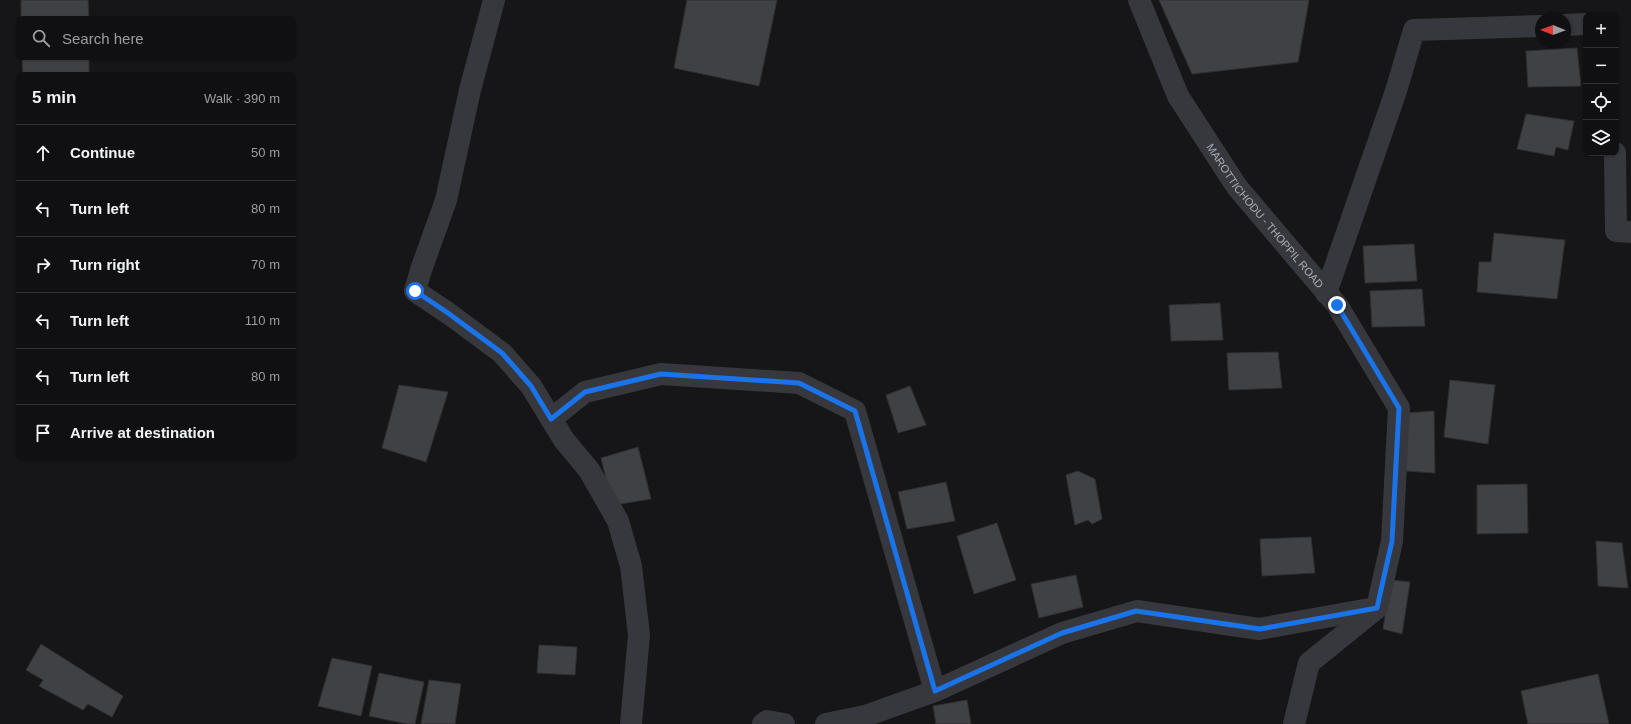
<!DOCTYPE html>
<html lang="en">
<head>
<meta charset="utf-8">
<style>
	:root { --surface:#101012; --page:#19191b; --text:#f1f3f6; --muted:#9c9d9f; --line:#303032 }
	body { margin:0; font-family:Helvetica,sans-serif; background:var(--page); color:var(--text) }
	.controls { position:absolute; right:12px; top:12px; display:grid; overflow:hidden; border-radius:8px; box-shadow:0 1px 3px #0004 }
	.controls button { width:36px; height:36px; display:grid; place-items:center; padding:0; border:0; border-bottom:1px solid var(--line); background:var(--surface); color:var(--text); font:20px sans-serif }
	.compass { position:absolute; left:1535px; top:12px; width:36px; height:36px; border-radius:50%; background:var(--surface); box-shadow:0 1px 3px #0004; rotate:271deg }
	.stop { position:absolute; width:12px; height:12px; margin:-9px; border:3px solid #1a73e8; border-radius:50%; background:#fff }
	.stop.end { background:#1a73e8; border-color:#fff; box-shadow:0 1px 4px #0008 }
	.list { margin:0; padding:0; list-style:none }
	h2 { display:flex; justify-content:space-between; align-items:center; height:52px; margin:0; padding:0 16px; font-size:17px }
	h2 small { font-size:13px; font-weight:400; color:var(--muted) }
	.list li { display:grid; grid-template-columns:26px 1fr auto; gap:12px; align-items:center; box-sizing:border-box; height:56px; padding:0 16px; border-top:1px solid var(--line) }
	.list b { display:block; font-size:15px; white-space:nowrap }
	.list em { font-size:13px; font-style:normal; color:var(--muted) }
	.icon { flex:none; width:22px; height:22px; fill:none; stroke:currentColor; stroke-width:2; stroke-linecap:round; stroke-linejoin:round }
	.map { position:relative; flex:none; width:1631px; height:724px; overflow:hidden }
	.search { position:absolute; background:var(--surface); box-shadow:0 1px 3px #0004; left:16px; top:16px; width:280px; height:44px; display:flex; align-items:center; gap:10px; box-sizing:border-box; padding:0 14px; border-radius:8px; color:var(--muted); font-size:15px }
	.panel { position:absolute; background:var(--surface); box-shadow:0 1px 3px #0004; left:16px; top:72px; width:280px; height:388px; border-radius:8px }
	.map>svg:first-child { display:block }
</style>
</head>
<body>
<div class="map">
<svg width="1631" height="724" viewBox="0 0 1631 724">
	<rect width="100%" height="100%" fill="#161618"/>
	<!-- building -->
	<path fill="#404145" stroke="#303034" d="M21 0H88L89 19H21Z
		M687 0H777L759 86 674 68Z
		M1159 0H1309L1298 62 1192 74Z
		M1577 48 1581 86 1528 87 1526 51Z
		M22 57H89V75H23Z
		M1526 114 1574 121 1568 150 1556 147 1554 156 1517 149Z
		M1494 233 1565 240 1557 299 1477 292 1479 262H1491Z
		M1414 244 1417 281 1365 283 1363 246Z
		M1422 289 1425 326 1372 327 1370 291Z
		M1220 303 1223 340 1171 341 1169 305Z
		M1278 352 1282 388 1229 390 1227 353Z
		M1450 380 1495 385 1488 444 1444 437Z
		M399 385 448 392 426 462 382 448Z
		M910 386 926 425 898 433 886 395Z
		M1434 411 1435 473 1406 471 1407 413Z
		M638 447 651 499 614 505 611 499 601 458Z
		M1078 471 1095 479 1102 519 1092 524 1088 520 1075 525 1066 475Z
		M946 482 955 521 907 529 898 492Z
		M1527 484 1528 533 1477 534V485Z
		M997 523 1016 580 974 594 957 536Z
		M1311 537 1315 573 1262 576 1260 539Z
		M1596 541 1622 543 1628 588 1598 586Z
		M1076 575 1083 607 1039 618 1031 584Z
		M1391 580 1410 582 1402 634 1383 629Z
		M41 644 123 696 112 717 88 704 83 710 39 686 43 680 26 670Z
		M539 645 577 647 575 675 537 673Z
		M332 658 372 666 361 716 318 706Z
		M379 673 424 682 415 724H407L369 716Z
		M1598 674 1609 724H1528L1521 691Z
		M429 680 461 684 455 724H421Z
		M967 700 971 724H936L933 706Z"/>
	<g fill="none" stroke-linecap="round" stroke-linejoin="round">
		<!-- minor -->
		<g stroke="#37383d" stroke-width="22">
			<path d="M494 0 470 90 446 200 421 270 415 291 448 313 502 353 531 386 564 440 589 470 618 521 631 566 639 635 631 724"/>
			<path id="s1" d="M1139 0 1178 96 1237 187 1337 305 1399 408 1392 541 1377 608 1309 663 1294 724"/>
			<path d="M1565 25 1586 24"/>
			<path d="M1615 153 1616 231 1631 232"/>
			<path d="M1326 293 1396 91 1414 30 1541 26"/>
			<path d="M551 419 585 392 661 374 799 383 855 411 935 691"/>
			<path d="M763 724 767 721 784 724"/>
			<path d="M826 724 865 716 935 691 1062 633 1137 611 1259 629 1375 608"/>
		</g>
	</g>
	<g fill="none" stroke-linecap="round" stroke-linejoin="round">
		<!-- route -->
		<path stroke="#1a73e8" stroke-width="5" d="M415 291 448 313 502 353 531 386 551 419 585 392 661 374 799 383 855 411 935 691 1062 633 1136 611 1260 629 1377 608 1392 541 1399 408 1337 305"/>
	</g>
	<g text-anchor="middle" stroke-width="3.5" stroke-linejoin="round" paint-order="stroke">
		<!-- street labels -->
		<g font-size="11" fill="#a8adb8" stroke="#111113">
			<text dy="4" stroke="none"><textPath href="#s1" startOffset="252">MAROTTICHODU - THOPPIL ROAD</textPath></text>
		</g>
	</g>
</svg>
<div class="controls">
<button>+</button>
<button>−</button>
<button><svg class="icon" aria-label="locate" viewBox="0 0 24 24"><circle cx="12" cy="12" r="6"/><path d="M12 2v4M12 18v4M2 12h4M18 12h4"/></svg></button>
<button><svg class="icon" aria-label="layers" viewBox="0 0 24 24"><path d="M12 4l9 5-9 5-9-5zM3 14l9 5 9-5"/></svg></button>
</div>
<svg class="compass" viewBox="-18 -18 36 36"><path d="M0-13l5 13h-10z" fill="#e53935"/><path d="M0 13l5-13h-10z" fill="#9c9d9f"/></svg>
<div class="stop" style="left:415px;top:291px"></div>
<div class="stop end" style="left:1337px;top:305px"></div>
<div class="search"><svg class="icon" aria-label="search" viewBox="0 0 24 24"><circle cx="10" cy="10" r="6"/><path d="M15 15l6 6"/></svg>Search here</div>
<section class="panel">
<h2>5 min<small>Walk · 390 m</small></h2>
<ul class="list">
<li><svg class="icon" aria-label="ahead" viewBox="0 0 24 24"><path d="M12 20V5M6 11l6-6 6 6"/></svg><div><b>Continue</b></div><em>50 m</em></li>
<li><svg class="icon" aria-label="left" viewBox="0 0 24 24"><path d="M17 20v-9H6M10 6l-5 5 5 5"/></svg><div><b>Turn left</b></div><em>80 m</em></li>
<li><svg class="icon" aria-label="right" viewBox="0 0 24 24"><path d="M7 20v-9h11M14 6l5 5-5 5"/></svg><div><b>Turn right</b></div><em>70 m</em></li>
<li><svg class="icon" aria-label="left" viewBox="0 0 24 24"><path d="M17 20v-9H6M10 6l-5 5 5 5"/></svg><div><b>Turn left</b></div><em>110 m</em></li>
<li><svg class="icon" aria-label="left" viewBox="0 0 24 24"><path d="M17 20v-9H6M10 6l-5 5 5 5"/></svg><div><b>Turn left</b></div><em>80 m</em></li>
<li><svg class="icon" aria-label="arrive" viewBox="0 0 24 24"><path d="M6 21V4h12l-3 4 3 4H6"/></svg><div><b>Arrive at destination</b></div></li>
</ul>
</section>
</div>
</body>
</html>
